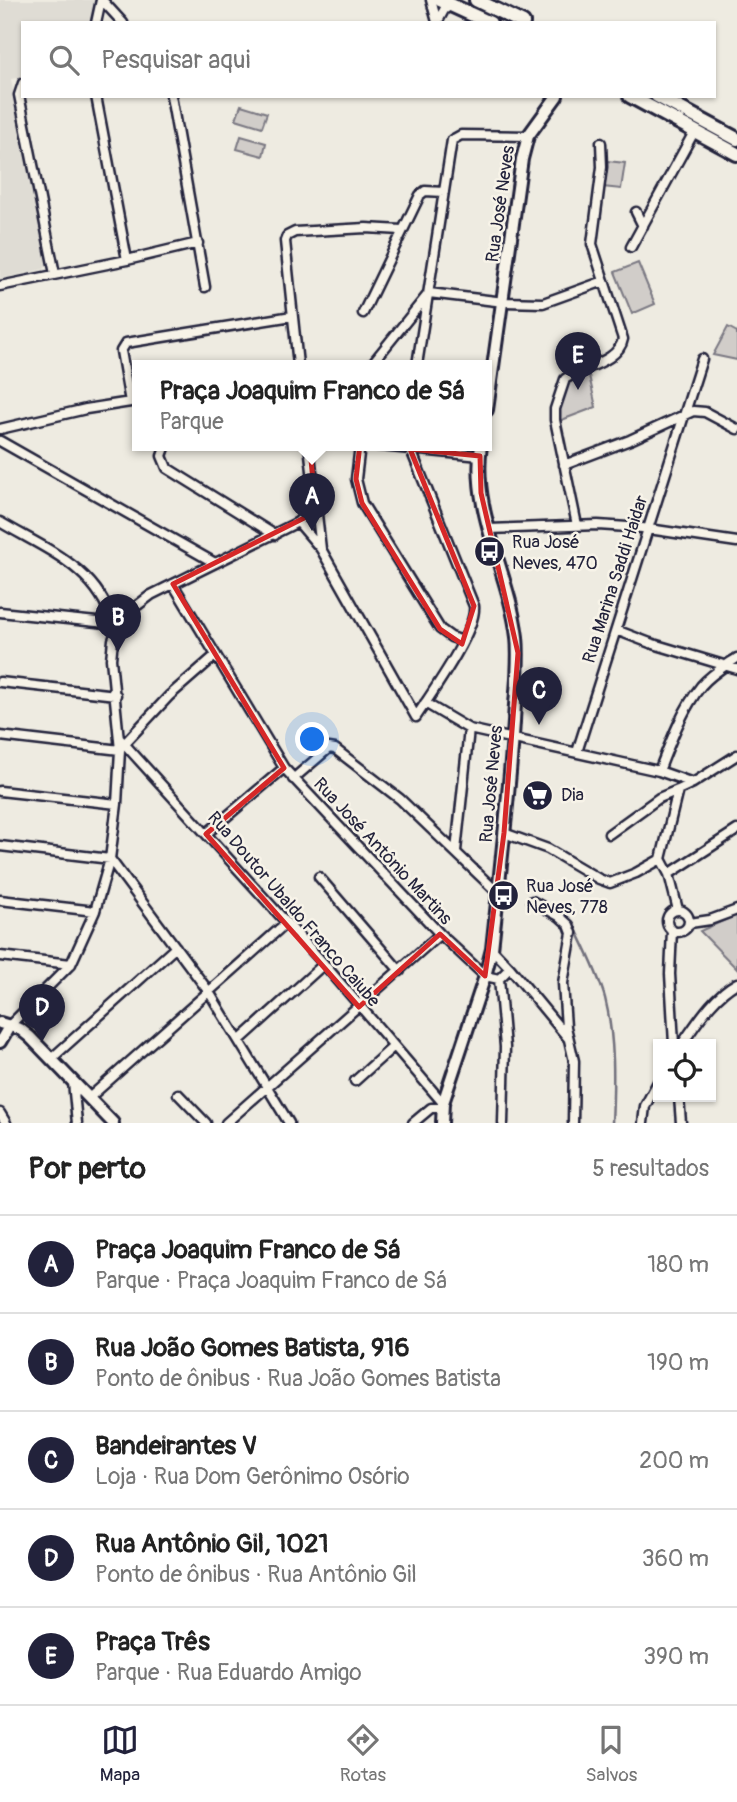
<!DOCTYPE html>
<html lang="pt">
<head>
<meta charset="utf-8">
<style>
	:root { --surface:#fff; --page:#f2f2f2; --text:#222; --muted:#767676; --line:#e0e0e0; --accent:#22223b }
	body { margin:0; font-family:Pangolin,sans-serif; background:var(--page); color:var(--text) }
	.controls { position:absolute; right:21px; bottom:21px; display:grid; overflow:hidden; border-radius:0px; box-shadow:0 2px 5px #0004 }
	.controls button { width:63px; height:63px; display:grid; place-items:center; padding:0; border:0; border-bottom:2px solid var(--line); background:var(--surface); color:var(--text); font:35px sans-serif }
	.you { position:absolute; left:313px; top:740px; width:24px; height:24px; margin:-18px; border:5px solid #fff; border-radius:50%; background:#1a73e8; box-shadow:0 0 0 10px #1a73e833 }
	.badge { display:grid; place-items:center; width:46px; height:46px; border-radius:50%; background:var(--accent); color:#fff; font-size:23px; font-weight:700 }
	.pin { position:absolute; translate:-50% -58px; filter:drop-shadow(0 2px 4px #0008) }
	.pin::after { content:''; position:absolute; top:37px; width:24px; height:21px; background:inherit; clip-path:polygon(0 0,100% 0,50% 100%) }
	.popup { position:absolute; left:132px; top:360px; width:360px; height:91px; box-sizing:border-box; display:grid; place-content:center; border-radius:0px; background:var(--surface); filter:drop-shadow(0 2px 5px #0005); font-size:23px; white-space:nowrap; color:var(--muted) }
	.popup b { font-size:26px; color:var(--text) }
	.popup::after { content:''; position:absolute; left:50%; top:100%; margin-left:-14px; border:14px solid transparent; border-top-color:var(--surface) }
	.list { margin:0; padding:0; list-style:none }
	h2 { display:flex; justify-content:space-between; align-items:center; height:91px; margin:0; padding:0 28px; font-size:30px }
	h2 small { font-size:23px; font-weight:400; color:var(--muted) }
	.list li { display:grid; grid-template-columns:46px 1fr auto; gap:21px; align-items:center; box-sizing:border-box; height:98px; padding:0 28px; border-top:2px solid var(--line) }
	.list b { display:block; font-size:26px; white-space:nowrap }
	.list p { margin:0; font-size:23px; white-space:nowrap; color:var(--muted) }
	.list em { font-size:23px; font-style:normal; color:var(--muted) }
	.icon { flex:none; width:38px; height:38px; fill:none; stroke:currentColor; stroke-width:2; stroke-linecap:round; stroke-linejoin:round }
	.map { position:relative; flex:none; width:737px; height:1123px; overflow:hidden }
	.search { position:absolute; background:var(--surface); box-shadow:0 2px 5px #0004; left:21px; right:21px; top:21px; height:77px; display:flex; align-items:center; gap:18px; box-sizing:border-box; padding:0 24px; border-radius:0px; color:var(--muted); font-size:26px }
	.sheet { height:581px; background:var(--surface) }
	nav { display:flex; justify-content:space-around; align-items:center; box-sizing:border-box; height:98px; border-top:2px solid var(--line); background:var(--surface); font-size:19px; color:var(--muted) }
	nav a { display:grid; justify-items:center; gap:4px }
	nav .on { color:var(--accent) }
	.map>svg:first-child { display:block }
</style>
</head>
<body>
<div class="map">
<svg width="737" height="1123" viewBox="0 0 737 1123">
	<rect width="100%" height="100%" fill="#eeebe1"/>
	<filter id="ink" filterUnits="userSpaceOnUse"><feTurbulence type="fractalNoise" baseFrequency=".0143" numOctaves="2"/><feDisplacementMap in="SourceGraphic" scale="14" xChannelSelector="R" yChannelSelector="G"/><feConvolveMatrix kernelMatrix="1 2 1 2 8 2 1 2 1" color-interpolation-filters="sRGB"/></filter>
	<g filter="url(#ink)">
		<!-- built -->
		<path fill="#dfdcd4" d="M0 0H96L91 23H23V77L11 79 47 264 44 269 0 279Z"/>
		<!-- green -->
		<path fill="#d1cdc9" stroke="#7a7882" stroke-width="2" d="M241 105 267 113 262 127 236 119Z
			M241 136 266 143 263 156 237 149Z
			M607 161 625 163 621 189 603 187Z
			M638 263 655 304 632 314 615 272Z
			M728 327 737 332V360L713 355Z
			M588 371 596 407 559 421C557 393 564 382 588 371Z
			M737 915V969L700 931Z"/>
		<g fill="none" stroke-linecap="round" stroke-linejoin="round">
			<!-- stream -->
			<path stroke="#716f7b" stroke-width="2.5" d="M575 927C586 950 598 973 605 998 615 1038 614 1081 612 1123"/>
			<defs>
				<path id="street" d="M102 0 123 23
					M431 0 437 22
					M96 23 101 0
					M437 23 444 10 451 5
					M23 83 19 95 55 274
					M96 96 127 260
					M171 96 205 287
					M636 212 643 226
					M631 247 694 132
					M0 286 127 260 198 243
					M363 313 420 195 425 191 444 192
					M298 365 285 241 287 236 295 232 366 228 402 230
					M371 365 429 293 504 302 543 303 604 281
					M417 365 452 140 461 135 528 136
					M130 402 121 351 126 343 292 316
					M0 429 86 409 137 401
					M0 441 215 563
					M166 445 162 456 167 468 275 535
					M309 445 321 549
					M360 445 356 479 362 503 440 629 451 637 463 641
					M371 445 480 456
					M564 465 630 440 693 411 705 412 737 429
					M0 522C45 549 98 568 113 624
					M298 522 321 549 416 717C431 694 477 630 474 606L409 445
					M577 525 555 420V409L565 379C582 367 619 362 623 339L592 244 602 167 601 143
					M489 529 598 525 642 528 737 542
					M173 584 284 768 440 934 485 976 499 979
					M0 612 116 624
					M616 630 650 643 737 669
					M0 682 116 695
					M425 703 469 729 659 771 693 783
					M0 736 120 750
					M119 738 324 964 443 1103
					M125 743 169 696 216 655
					M577 752 702 359
					M659 771C670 743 682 710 701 686 711 674 725 666 737 658
					M293 779 329 748 335 749 400 799 498 893
					M0 791 117 804
					M504 833 548 849 599 879 610 883 636 873 661 859
					M206 834 284 768
					M609 834 659 798 678 790
					M0 846 110 859 209 992 289 1123
					M456 851 469 729
					M669 874 737 830
					M319 877 400 971
					M0 900 95 911
					M532 901 559 916 569 925 572 933 563 983 566 1027 574 1061 573 1123
					M667 921a11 11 0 1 1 22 0a11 11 0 1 1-22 0Z
					M678 910 669 874 661 859 678 790 693 783 737 755
					M690 923 710 920 737 910
					M672 930 670 974 674 1044
					M492 949 510 968 499 979 505 1047 503 1123
					M0 956 71 964
					M510 968 568 1038
					M10 1025 71 964 95 911 110 859 117 804 120 750 111 659 113 640 119 624 134 608 151 595 298 522 307 512 313 499
					M240 1040 324 964
					M682 1044C697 1023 713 996 737 983
					M51 1059 176 947
					M355 1081 394 1046
					M73 1082 77 1123
					M178 1094 206 1123
					M679 1097 681 1123
					M89 1098 286 923
					M0 1113 6 1123
					M226 1123 440 934
					M413 1123 431 1108H442
					M643 1123 645 1106 658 1082"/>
				<path id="secondary" d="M487 410 522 159 528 136 557 96
					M0 1023 20 1029 30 1037 113 1123
					M0 1042 10 1025
					M442 1123 443 1103 485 976 492 949C500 873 509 797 514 722 515 694 520 664 517 637 509 572 471 512 481 445"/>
				<path id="primary" d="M440 0 490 23
					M476 0 523 23
					M630 96 737 154
					M657 96 737 139"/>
			</defs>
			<!-- street casing -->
			<use href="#street" stroke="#22223b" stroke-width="13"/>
			<!-- secondary casing -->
			<use href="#secondary" stroke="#22223b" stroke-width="16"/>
			<!-- primary casing -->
			<use href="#primary" stroke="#22223b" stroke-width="18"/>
			<!-- street -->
			<use href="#street" stroke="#f7f3e8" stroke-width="8"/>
			<!-- secondary -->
			<use href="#secondary" stroke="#f7f3e8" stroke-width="10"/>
			<!-- primary -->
			<use href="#primary" stroke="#f7f3e8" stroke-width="12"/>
		</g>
	</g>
	<!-- marked area -->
	<path fill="none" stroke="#d62828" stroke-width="5" stroke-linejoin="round" d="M309 439 360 444 356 479 362 503 440 629 462 644 474 606 410 449 480 456 481 493 518 653 504 833 485 976 440 934 359 1007 206 834 284 768 173 584 316 512Z"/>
	<!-- icons -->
	<defs>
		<symbol id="bus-disc" viewBox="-11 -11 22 22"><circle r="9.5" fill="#22223b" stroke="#f7f3e8"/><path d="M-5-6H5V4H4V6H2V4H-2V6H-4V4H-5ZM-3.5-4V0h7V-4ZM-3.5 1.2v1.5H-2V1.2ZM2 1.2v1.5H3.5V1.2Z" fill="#fff"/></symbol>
		<symbol id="supermarket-disc" viewBox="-11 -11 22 22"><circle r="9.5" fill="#22223b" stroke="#f7f3e8"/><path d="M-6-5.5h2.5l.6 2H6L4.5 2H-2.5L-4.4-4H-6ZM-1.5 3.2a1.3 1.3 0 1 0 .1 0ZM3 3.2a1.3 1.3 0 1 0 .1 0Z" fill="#fff"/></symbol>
	</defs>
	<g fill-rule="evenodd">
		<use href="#bus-disc" x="472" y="534" width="35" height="35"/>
		<use href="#supermarket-disc" x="520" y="778" width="35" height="35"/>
		<use href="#bus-disc" x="486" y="878" width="35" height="35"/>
	</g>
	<g text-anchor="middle" stroke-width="5" stroke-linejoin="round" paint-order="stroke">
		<!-- street labels -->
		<g font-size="18" fill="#22223b" stroke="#f7f3e8">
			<text transform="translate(500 204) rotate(-82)" y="6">Rua José Neves</text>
			<text transform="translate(615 579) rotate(-72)" y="6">Rua Marina Saddi Haidar</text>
			<text transform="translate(491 784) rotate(-85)" y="6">Rua José Neves</text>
			<text transform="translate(383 851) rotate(47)" y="6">Rua José Antônio Martins</text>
			<text transform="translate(294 909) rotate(49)" y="6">Rua Doutor Ubaldo Franco Caiube</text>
		</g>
		<!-- poi labels -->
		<g font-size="18" fill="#22223b" stroke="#f7f3e8" text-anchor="start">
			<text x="512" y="548">Rua José<tspan x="512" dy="21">Neves, 470</tspan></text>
			<text x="561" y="801">Dia</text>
			<text x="526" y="892">Rua José<tspan x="526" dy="21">Neves, 778</tspan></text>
		</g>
	</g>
</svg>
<div class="controls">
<button><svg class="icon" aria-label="locate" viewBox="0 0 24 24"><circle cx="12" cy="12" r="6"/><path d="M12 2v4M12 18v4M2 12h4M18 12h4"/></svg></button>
</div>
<div class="you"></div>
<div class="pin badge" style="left:312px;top:531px">A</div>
<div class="popup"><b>Praça Joaquim Franco de Sá</b>Parque</div>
<div class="pin badge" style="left:118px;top:652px">B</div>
<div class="pin badge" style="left:539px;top:725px">C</div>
<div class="pin badge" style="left:42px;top:1042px">D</div>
<div class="pin badge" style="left:578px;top:390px">E</div>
<div class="search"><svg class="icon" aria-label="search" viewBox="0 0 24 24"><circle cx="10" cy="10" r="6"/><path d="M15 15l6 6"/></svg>Pesquisar aqui</div>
</div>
<section class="sheet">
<h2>Por perto<small>5 resultados</small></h2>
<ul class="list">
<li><span class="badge">A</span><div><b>Praça Joaquim Franco de Sá</b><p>Parque · Praça Joaquim Franco de Sá</p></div><em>180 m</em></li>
<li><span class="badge">B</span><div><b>Rua João Gomes Batista, 916</b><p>Ponto de ônibus · Rua João Gomes Batista</p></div><em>190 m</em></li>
<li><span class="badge">C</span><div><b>Bandeirantes V</b><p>Loja · Rua Dom Gerônimo Osório</p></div><em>200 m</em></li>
<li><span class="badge">D</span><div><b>Rua Antônio Gil, 1021</b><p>Ponto de ônibus · Rua Antônio Gil</p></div><em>360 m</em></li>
<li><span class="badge">E</span><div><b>Praça Três</b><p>Parque · Rua Eduardo Amigo</p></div><em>390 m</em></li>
</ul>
</section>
<nav>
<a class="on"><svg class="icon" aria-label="map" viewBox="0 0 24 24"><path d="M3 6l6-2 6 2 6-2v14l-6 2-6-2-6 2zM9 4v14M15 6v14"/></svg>Mapa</a>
<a><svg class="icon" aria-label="directions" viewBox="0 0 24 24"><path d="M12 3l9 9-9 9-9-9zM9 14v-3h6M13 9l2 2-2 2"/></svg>Rotas</a>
<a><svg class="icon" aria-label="saved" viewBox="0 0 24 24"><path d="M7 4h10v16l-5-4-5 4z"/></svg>Salvos</a>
</nav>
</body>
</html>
